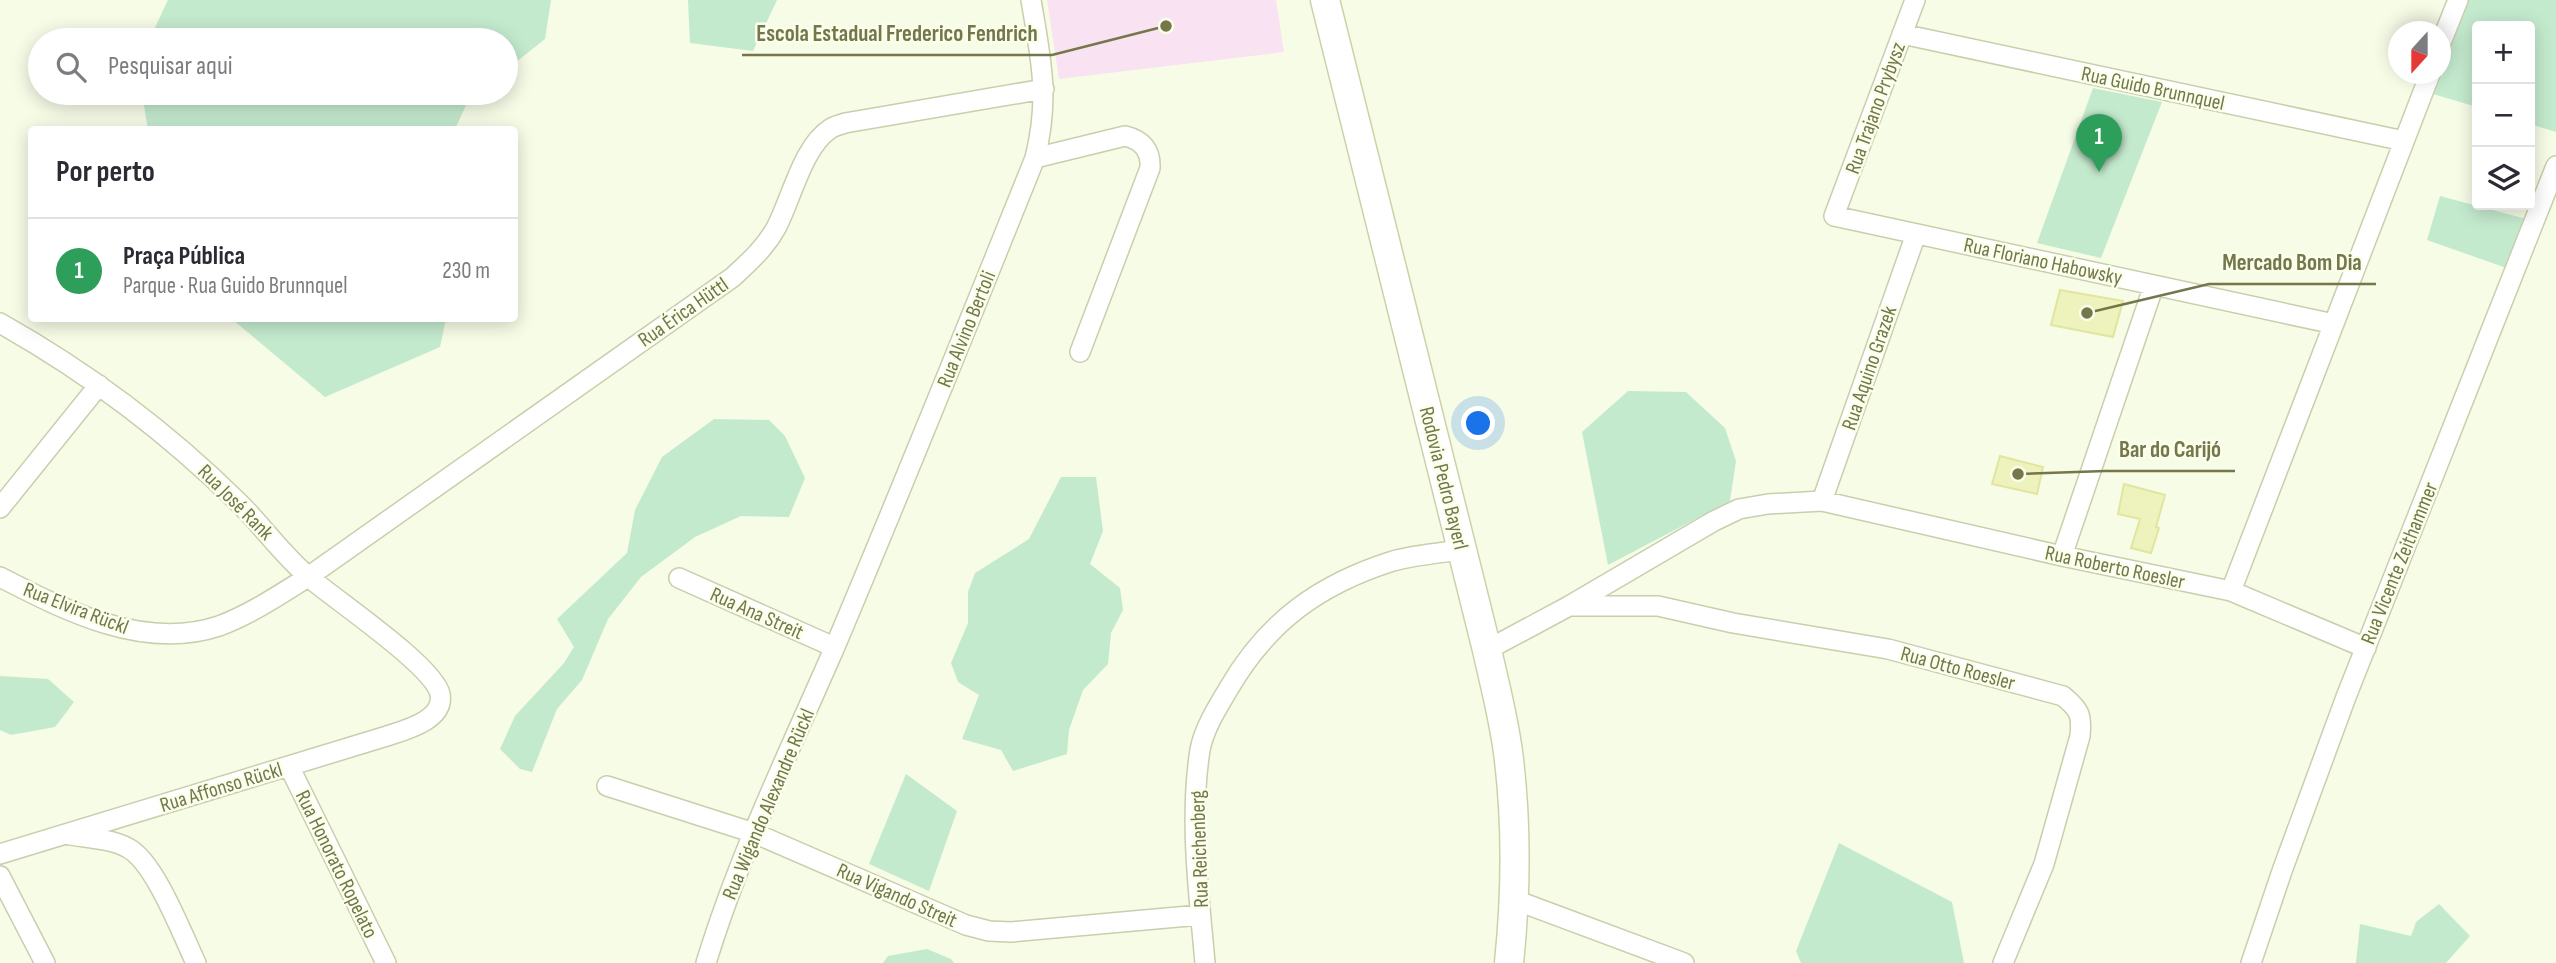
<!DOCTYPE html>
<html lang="pt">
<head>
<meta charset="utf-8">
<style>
	:root { --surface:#fff; --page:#f2f2f3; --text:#2b2b33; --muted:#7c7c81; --line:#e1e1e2; --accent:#2563eb }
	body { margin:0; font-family:"Sofia Sans Condensed",sans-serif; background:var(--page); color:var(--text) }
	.controls { position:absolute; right:21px; top:21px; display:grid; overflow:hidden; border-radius:7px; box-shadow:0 4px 18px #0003 }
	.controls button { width:63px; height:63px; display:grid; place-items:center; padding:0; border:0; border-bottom:2px solid var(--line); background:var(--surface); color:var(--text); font:35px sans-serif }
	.compass { position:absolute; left:2388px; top:21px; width:63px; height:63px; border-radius:50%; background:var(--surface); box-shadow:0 4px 18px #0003; rotate:201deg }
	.you { position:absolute; left:1479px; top:424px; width:24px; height:24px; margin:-18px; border:5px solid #fff; border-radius:50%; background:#1a73e8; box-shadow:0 0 0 10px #1a73e833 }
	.badge { display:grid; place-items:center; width:46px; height:46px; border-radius:50%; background:var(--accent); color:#fff; font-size:23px; font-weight:700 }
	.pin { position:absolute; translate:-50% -58px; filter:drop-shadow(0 2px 4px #0008) }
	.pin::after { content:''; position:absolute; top:37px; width:24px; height:21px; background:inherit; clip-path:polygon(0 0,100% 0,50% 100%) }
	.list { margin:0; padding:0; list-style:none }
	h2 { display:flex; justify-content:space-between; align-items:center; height:91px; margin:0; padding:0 28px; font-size:30px }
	h2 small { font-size:23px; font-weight:400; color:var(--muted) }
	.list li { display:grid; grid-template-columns:46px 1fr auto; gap:21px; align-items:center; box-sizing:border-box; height:105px; padding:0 28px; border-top:2px solid var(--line) }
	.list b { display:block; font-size:26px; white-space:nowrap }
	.list p { margin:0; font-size:23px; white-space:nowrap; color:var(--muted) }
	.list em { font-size:23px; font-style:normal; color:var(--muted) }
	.icon { flex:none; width:38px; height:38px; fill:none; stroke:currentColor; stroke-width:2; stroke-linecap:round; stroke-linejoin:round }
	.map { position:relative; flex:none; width:2556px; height:963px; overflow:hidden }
	.search { position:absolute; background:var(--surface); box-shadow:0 4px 18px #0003; left:28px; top:28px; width:490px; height:77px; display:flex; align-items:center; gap:18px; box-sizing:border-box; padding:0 24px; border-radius:38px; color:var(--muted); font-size:26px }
	.panel { position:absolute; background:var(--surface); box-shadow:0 4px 18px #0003; left:28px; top:126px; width:490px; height:196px; border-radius:7px }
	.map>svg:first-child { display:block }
</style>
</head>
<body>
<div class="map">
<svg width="2556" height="963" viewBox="0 0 2556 963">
	<rect width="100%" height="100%" fill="#f6fce6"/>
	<!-- education -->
	<path fill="#f9e2f2" d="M1047 0H1276L1284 52 1059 79Z"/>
	<!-- green -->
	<path fill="#c4eace" d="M168 0H551L545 39 506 70V40H149Z
		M688 0H777L753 51 690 43Z
		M2458 0H2556V132L2530 124V26H2477V107L2423 91 2430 74H2440L2441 45Z
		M2093 88 2162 102 2101 258 2037 243Z
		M142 93H477L468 101 455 129 148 130Z
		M2440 196 2534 221 2515 271 2427 240Z
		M232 319H231H446L440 347 325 397Z
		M1628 391 1686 392 1725 428 1736 461 1730 501 1608 565 1582 432Z
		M714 419 769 420 785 436 805 478 789 517 741 516 695 537 641 577 608 619 582 680 557 709 532 772 520 769 500 749 515 716 564 663 574 647 557 619 627 553 635 510 662 457Z
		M1061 477H1096L1103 531 1090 564 1120 588 1123 610 1111 633 1108 664 1083 690 1069 730 1067 754 1013 771 1001 750 962 739 979 695 958 682 951 663 968 623V592L975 573 1029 539Z
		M0 676 48 679 74 702 55 727 11 735 0 730Z
		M906 774 957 811 929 891 869 864Z
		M1839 843 1952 902 1964 963H1801L1796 951Z
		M2439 904 2470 936 2446 963H2356L2360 924 2411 936 2416 922Z
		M927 949 951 959 954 963H883L888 956Z"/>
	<!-- building -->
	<path fill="#eef2bd" stroke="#e1e59d" stroke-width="2" d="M2060 290 2123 301 2113 337 2051 325Z
		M2000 456 2043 467 2037 494 1992 484Z
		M2124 484 2165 495 2156 527 2159 528 2151 553 2131 548 2140 519 2118 514Z"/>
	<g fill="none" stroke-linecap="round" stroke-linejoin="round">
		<defs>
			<path id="minor" d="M1915 0 1834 216 2334 324
				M1902 34 2404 141
				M2440 45 2458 0
				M1035 158 1125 136C1142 140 1151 150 1150 168L1080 352
				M0 323C87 372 166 431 237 501 262 525 283 556 310 578 334 599 434 666 440 694 445 720 405 730 387 736L0 854
				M1822 501 1916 234
				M0 508 99 385
				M2062 556 2154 285
				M0 577C66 611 144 651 219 626 251 614 279 595 308 577L733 277C749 262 765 248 776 228 791 200 803 146 830 129 834 126 840 125 845 123L1044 89
				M679 578 834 647
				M2231 591 2430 74
				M1571 606H1658L1733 623 1888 649 2063 696C2080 710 2082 715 2080 736L2044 864 2003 963
				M1487 650 1569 606 1714 521 1739 509 1768 504 1822 501 2062 556 2231 591 2366 648
				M289 766 386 963
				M607 786 754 833 966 925 989 931 1011 932 1200 915
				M70 835C89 838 112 839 128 848 155 862 182 934 196 963
				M0 876 45 963
				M1515 900 1684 963
				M706 963C739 855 789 752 834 649 903 486 969 322 1035 158 1050 98 1041 59 1031 0
				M1205 963C1199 894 1189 820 1200 750 1204 728 1218 707 1229 688 1268 621 1320 584 1393 561 1415 555 1439 553 1461 550
				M2251 963 2282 871 2346 697 2556 166"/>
			<path id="secondary" d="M1325 0 1487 650C1495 686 1505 723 1509 760 1517 828 1516 895 1509 963"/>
		</defs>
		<!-- minor casing -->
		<use href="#minor" stroke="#caceac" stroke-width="22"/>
		<!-- secondary casing -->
		<use href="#secondary" stroke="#cdd1a9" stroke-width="31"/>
		<!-- minor -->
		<use href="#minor" stroke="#fff" stroke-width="19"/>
		<!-- secondary -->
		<use href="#secondary" stroke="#fff" stroke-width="28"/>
	</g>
	<g text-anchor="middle" stroke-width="5" stroke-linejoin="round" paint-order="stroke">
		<!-- street labels -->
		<g font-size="21" fill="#75764a" stroke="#faffec">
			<text transform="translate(2153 88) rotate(12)" y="7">Rua Guido Brunnquel</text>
			<text transform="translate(1875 108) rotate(-70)" y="7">Rua Trajano Prybysz</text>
			<text transform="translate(2043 261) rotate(12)" y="7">Rua Floriano Habowsky</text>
			<text transform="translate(683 312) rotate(-35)" y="7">Rua Érica Hüttl</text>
			<text transform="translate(966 329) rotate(-68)" y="7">Rua Alvino Bertoli</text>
			<text transform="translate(1869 368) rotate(-71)" y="7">Rua Aquino Grazek</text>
			<text transform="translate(1444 478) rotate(76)" y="7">Rodovia Pedro Bayerl</text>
			<text transform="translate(236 502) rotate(45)" y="7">Rua José Rank</text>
			<text transform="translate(2399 563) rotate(-68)" y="7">Rua Vicente Zeithammer</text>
			<text transform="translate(2115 567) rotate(12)" y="7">Rua Roberto Roesler</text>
			<text transform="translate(76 608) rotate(21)" y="7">Rua Elvira Rückl</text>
			<text transform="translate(757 613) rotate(24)" y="7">Rua Ana Streit</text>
			<text transform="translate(1958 668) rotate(15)" y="7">Rua Otto Roesler</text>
			<text transform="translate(221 787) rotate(-17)" y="7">Rua Affonso Rückl</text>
			<text transform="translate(768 804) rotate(-67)" y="7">Rua Wigando Alexandre Rückl</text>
			<text transform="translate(1199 849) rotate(-92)" y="7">Rua Reichenberg</text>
			<text transform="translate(337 864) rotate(64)" y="7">Rua Honorato Ropelato</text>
			<text transform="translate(897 895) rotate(24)" y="7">Rua Vigando Streit</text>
		</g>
	</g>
	<!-- callouts -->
	<path fill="none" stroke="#75764a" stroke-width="2.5" d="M1166 26L1052 55H742M2087 313L2209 284H2376M2018 474L2105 471H2235"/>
	<g fill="#75764a" stroke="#faffec" stroke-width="2.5">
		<circle cx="1166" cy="26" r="7"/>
		<circle cx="2087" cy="313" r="7"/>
		<circle cx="2018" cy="474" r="7"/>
	</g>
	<g font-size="23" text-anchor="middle" font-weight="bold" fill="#75764a" stroke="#faffec" stroke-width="5" stroke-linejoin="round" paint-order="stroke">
		<text x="897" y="41">Escola Estadual Frederico Fendrich</text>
		<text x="2292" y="270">Mercado Bom Dia</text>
		<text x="2170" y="457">Bar do Carijó</text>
	</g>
</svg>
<div class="controls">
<button>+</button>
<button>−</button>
<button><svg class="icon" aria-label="layers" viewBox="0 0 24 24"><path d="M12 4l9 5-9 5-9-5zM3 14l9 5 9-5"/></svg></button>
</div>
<svg class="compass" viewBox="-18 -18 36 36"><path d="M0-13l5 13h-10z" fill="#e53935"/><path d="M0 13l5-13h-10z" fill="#7c7c81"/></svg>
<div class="you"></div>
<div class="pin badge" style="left:2099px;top:172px;background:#2e9e5b">1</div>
<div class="search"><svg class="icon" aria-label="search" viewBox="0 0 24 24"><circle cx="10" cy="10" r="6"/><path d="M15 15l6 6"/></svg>Pesquisar aqui</div>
<section class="panel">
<h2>Por perto<small></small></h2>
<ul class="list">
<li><span class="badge" style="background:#2e9e5b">1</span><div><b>Praça Pública</b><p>Parque · Rua Guido Brunnquel</p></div><em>230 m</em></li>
</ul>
</section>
</div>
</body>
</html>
